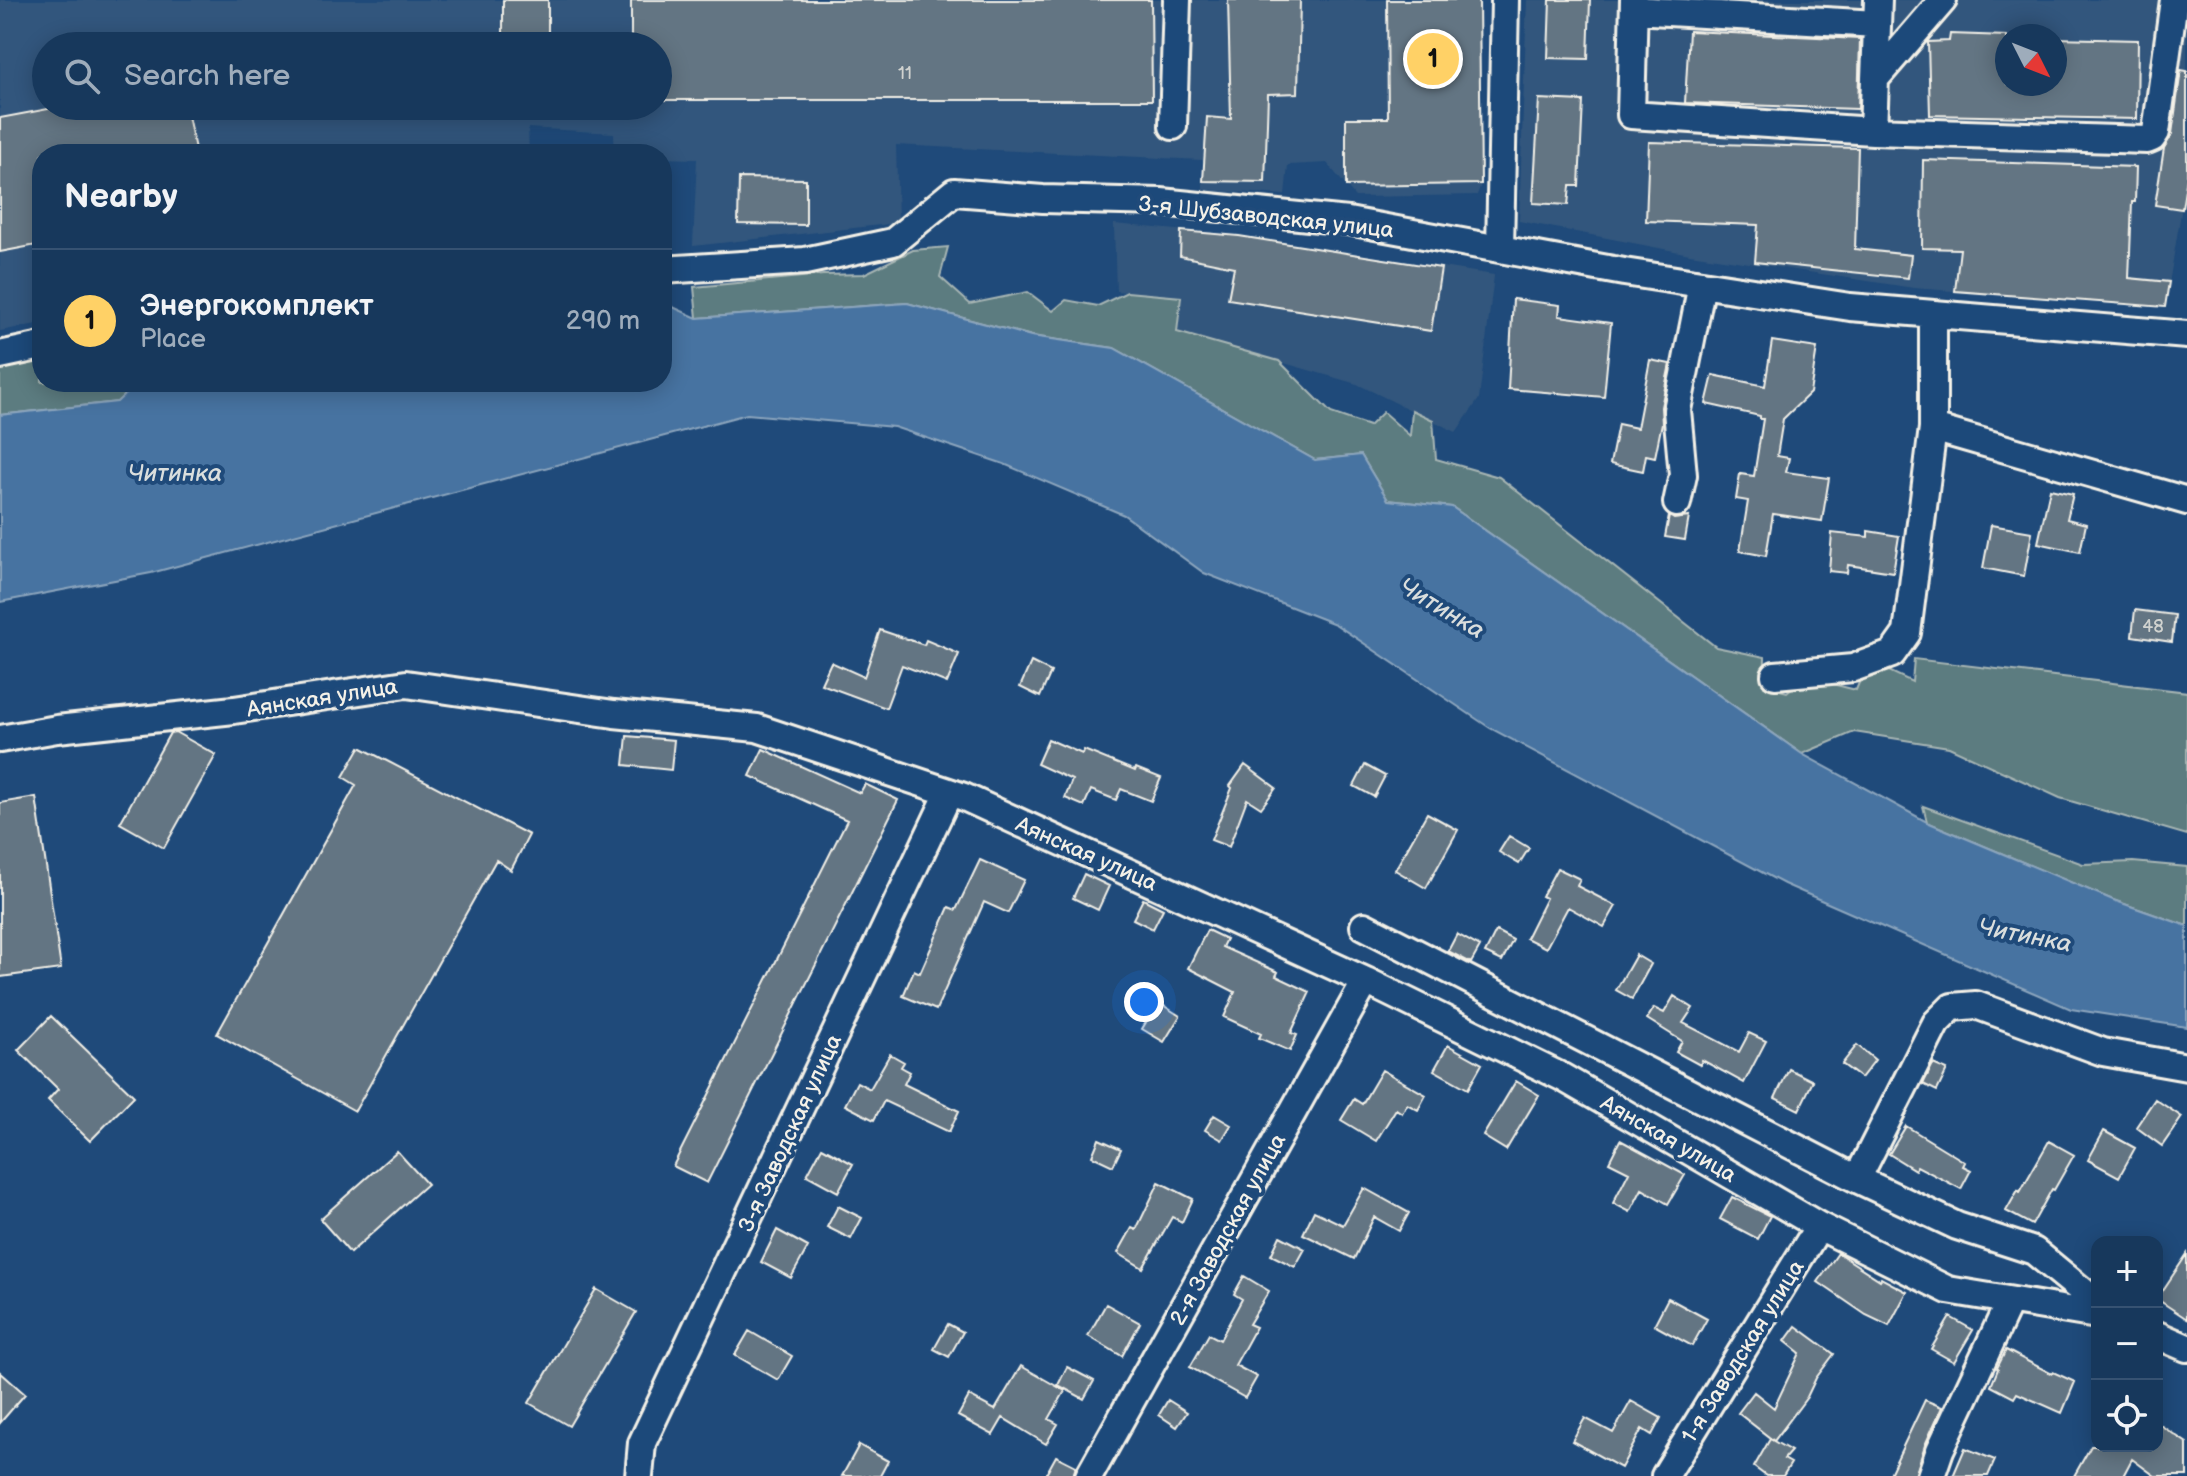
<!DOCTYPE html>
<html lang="en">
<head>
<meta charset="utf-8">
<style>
	:root { --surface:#17385c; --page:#244365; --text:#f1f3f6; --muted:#9eacbb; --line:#365272; --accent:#ffd166 }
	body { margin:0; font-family:"Balsamiq Sans",sans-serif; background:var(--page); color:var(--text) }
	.controls { position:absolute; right:24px; bottom:24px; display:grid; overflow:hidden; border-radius:16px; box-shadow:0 4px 20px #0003 }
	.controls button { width:72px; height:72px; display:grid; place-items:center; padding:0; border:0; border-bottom:2px solid var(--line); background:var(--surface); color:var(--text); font:40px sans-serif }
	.compass { position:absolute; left:1995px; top:24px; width:72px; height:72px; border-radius:50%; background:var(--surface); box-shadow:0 4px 20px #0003; rotate:132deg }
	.you { position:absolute; left:1144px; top:1002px; width:28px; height:28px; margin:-20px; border:6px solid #fff; border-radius:50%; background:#1a73e8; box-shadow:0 0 0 12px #1a73e833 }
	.badge { display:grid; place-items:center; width:52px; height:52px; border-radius:50%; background:var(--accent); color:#111; font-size:26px; font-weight:700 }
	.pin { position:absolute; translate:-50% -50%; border:4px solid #fff; box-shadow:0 2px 8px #0006 }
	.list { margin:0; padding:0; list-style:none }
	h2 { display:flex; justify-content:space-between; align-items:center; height:104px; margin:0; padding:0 32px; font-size:34px }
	h2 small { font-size:26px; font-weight:400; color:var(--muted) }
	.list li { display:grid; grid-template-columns:52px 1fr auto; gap:24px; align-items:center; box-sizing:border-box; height:144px; padding:0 32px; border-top:2px solid var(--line) }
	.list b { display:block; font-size:30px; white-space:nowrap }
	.list p { margin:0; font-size:26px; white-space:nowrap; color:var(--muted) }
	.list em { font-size:26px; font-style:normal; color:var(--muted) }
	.icon { flex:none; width:44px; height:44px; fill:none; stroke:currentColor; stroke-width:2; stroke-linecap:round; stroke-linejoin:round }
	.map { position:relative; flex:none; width:2187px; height:1476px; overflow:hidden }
	.search { position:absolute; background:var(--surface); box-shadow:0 4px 20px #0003; left:32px; top:32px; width:640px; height:88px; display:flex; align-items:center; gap:20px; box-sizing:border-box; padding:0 28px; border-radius:44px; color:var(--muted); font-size:30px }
	.panel { position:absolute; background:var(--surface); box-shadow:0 4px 20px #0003; left:32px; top:144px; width:640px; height:248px; border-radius:32px }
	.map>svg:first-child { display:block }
</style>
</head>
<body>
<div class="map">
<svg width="2187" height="1476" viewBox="0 0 2187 1476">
	<rect width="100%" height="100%" fill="#1f4a7a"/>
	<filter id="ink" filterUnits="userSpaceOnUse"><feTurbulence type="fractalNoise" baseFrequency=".0125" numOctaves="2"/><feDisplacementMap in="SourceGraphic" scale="16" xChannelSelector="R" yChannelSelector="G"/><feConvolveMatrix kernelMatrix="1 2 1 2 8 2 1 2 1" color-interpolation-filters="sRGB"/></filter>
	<g filter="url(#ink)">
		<!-- built -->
		<path fill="#33577d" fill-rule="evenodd" d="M0 0H1479L1481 184 1477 195 1355 197 1327 163 1288 165 1285 195 1203 190V160L896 145 898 223 693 246 697 159 662 158V154H615L614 133 528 128 529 154H42V323L0 331ZM46 46H658V106H46Z
			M1527 0H2187V177L2165 307 1914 288 1690 254 1519 221ZM2007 36H2055V84H2007Z
			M1114 224 1239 236 1494 275 1479 399 1456 432 1357 384 1177 332 1181 297 1116 291Z"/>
		<!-- green -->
		<path fill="#5b7b80" stroke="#a8b6b4" stroke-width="2" d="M948 247 940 277 970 304 1028 292 1053 311 1066 300 1098 306 1127 292 1181 297 1177 332 1279 361 1331 413 1369 426 1383 412 1410 436 1412 410 1433 420 1436 459 1499 477 1716 647 1765 657 1764 686 1787 692 1805 677 1856 690 1868 661 1912 682 1914 659 2187 692V835L2060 798 1949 747 1854 732 1802 754 1452 507 1388 500 1361 455 1315 460 1114 348 1032 336 907 303 697 318 694 287 823 275 864 274 913 250Z
			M42 359V382H138L117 402 0 415V367Z
			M1923 806 2083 864 2133 862 2187 867V926L2113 900 1927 822Z"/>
		<!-- water -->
		<path fill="#4673a1" stroke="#8ca5bd" stroke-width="2" d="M664 303 697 318 907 303 1031 336 1114 348 1315 460 1361 455 1388 500 1452 507 1802 754 1927 822 2113 900 2187 926V1027L2071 1009 1784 884 1490 728 1335 624 1204 573 1124 515 1004 464 894 427 747 414 151 573 0 602V415L117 402 138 382H211L251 386 264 382H662V304Z"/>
		<!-- building -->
		<path fill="#637483" stroke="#f4f1e8" stroke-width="2" d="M503 0H548V46H503Z
			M631 0H1151L1152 100H658V46H631Z
			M1228 0H1300L1298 93 1268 94 1265 182 1203 181 1207 117 1231 119Z
			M1387 0H1479L1481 184 1346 186V118H1388Z
			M1550 0H1590L1588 59 1548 58Z
			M1689 31 1860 39 1858 109 1685 103Z
			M1950 34 2007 36V84H2055V38L2138 40 2137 119 1930 115 1928 42 1949 41Z
			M2181 70 2187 71V177L2182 209 2155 205 2164 148 2172 134Z
			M1539 99 1583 101 1579 186H1570L1568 205 1533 203Z
			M64 106H186L196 154H42V244L0 252V118Z
			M1649 142 1858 148 1855 249 1911 255 1908 278 1755 262 1758 225 1646 221Z
			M1923 160 2136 167 2135 202H2132L2129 278 2169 282 2165 307 1955 291 1960 249 1922 248Z
			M739 178 806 179V225L738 224Z
			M1181 231 1239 236 1441 268 1431 331 1228 299 1234 267 1180 256Z
			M1513 299 1560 305 1559 316 1611 323 1604 397 1508 389Z
			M1772 341 1817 348 1810 393 1783 419 1777 456 1789 458 1786 472 1829 478 1822 521 1773 514 1766 556 1740 551 1748 501 1736 499 1740 474 1754 476 1763 419H1760V416L1706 404 1713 375 1765 386Z
			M1650 360 1670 364 1661 407 1662 423 1655 457 1646 455 1643 471 1610 464 1618 424 1637 428Z
			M2050 489 2073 494 2067 519 2086 524 2080 552 2038 543Z
			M1669 516 1674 519 1689 517 1685 540 1665 537Z
			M1991 525 2032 532 2024 576 1983 568Z
			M1868 531 1899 536 1893 572 1848 565 1847 573 1829 571 1832 533 1868 537Z
			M2135 610 2175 615 2172 642 2132 636Z
			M880 630 924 645 926 640 959 654 947 683 902 665 886 708 821 684 831 662 864 677Z
			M1031 662 1051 672 1040 697 1020 687Z
			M175 732 216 755 164 848 120 823 170 733Z
			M627 736 674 740 671 770 624 765Z
			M1048 739 1082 754 1084 750 1135 771 1136 768 1161 778 1151 801 1121 789 1116 800 1091 790 1084 806 1065 798 1072 780 1037 764Z
			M360 747 529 835 511 870 496 860 355 1111 217 1034 356 785 343 777Z
			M763 749 860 793 865 784 898 800 707 1183 673 1166 847 820 750 776Z
			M1245 765 1276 788 1261 808 1247 799 1229 847 1211 840 1232 788 1230 786Z
			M1365 765 1385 776 1374 797 1354 786Z
			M36 797 61 969 0 977V803Z
			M1427 813 1458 830 1426 888 1395 870Z
			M1509 836 1529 848 1519 864 1499 852Z
			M980 860 1024 880 1008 913 984 902 936 1010 903 996 914 970 920 973 949 907 956 910Z
			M1557 868 1580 879 1577 886 1616 906 1604 927 1568 907 1546 948 1526 938 1546 898 1542 896Z
			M1084 874 1109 886 1098 910 1073 898Z
			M1143 899 1163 909 1153 929 1133 919Z
			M1207 930 1226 939 1222 947 1278 972 1276 976 1310 992 1291 1033 1297 1035 1290 1051 1259 1038 1261 1034 1224 1017 1235 992 1188 968Z
			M1496 931 1513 940 1502 961 1485 953Z
			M1457 934 1480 947 1471 963 1448 951Z
			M1636 955 1651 964 1632 999 1616 990Z
			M1674 996 1693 1008 1683 1023 1739 1052 1749 1033 1766 1041 1744 1083 1702 1060 1700 1065 1676 1052 1682 1041 1647 1019 1654 1008 1664 1013Z
			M1158 1002 1180 1016 1164 1042 1142 1029Z
			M51 1016 134 1096 90 1141 48 1100 58 1089 18 1050Z
			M1448 1045 1482 1064 1468 1089 1434 1070Z
			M1857 1045 1875 1060 1861 1078 1842 1064Z
			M890 1054 904 1062 901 1067 910 1072 904 1084 959 1111 949 1132 884 1101 874 1120 845 1105 857 1082 870 1089Z
			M1933 1064 1947 1070 1937 1091 1923 1084Z
			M1789 1069 1813 1081 1799 1110 1775 1098Z
			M1382 1070 1426 1095 1418 1110 1407 1104 1402 1113 1396 1109 1376 1141 1341 1120 1354 1099 1362 1104Z
			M1516 1081 1539 1095 1506 1150 1483 1136Z
			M2155 1099 2182 1117 2162 1146 2136 1127Z
			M1214 1115 1231 1125 1222 1140 1205 1130Z
			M1906 1126 1965 1162 1963 1166 1971 1170 1961 1189 1917 1166 1915 1170 1889 1154Z
			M2104 1131 2135 1148 2119 1177 2088 1160Z
			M1099 1139 1121 1149 1113 1166 1092 1156Z
			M1620 1140 1685 1175 1668 1204 1642 1189 1630 1212 1613 1203 1629 1172 1609 1162Z
			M2049 1141 2074 1155 2054 1190 2052 1189 2032 1225 2006 1211 2018 1190 2020 1192Z
			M822 1147 853 1164 838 1192 807 1175Z
			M397 1151 427 1184 350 1253 320 1219Z
			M1159 1182 1193 1199 1182 1222 1172 1217 1143 1268 1118 1253 1132 1228 1136 1230Z
			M1364 1188 1409 1213 1399 1231 1374 1217 1354 1259 1303 1234 1314 1211 1343 1225Z
			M1732 1197 1770 1216 1758 1239 1720 1219Z
			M838 1206 862 1218 851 1239 827 1227Z
			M777 1230 808 1247 791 1278 761 1262Z
			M1280 1236 1305 1249 1295 1267 1271 1255Z
			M1838 1253 1880 1280 1881 1278 1907 1292 1889 1326 1866 1315 1818 1282Z
			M2187 1254V1319L2157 1299Z
			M1244 1276 1269 1291 1249 1324 1256 1327 1235 1365 1257 1377 1245 1398 1190 1367 1209 1334 1220 1340 1242 1299 1234 1294Z
			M596 1289 636 1312 569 1426 529 1403Z
			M1668 1298 1707 1319 1692 1346 1654 1325Z
			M1106 1304 1140 1323 1122 1356 1088 1336Z
			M1950 1317 1973 1330 1954 1362 1931 1349Z
			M948 1324 963 1332 949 1357 934 1349Z
			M1796 1326 1834 1354 1816 1378 1807 1397 1774 1441 1738 1413 1754 1392 1774 1408 1800 1353 1785 1341Z
			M749 1331 792 1356 778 1380 735 1355Z
			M2006 1350 2052 1374 2053 1372 2075 1382 2062 1413 2017 1393 2014 1398 1991 1386 1998 1369 1997 1368Z
			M1021 1366 1065 1391 1049 1419 1058 1424 1046 1444 1003 1418 993 1435 958 1416 969 1396 995 1410Z
			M1067 1367 1094 1381 1084 1399 1058 1385Z
			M0 1372 25 1394 0 1423Z
			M1168 1400 1187 1412 1177 1427 1159 1415Z
			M1925 1400 1942 1407 1925 1445 1915 1476H1889Z
			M1631 1401 1661 1418 1652 1435 1642 1429 1621 1468 1572 1441 1585 1418 1613 1433Z
			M2157 1423 2187 1443V1476H2155L2132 1459 2123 1476H2074L2091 1446H2157Z
			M1770 1439 1791 1451 1784 1459 1791 1463 1783 1476H1766L1754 1467Z
			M859 1445 888 1461 880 1476H842Z
			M1965 1448 1995 1460 1988 1476H1953Z
			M1056 1456 1076 1466 1073 1476H1045Z"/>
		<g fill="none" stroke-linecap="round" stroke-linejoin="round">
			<defs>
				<path id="minor" d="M1634 0 1631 115 1873 131 2147 140 2152 138 2156 132 2174 0
					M1634 10 1877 24
					M1875 79 1943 0
					M1173 126 1177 0
					M1873 131 1878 0
					M1500 249 1505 0
					M662 270 805 261 893 242 954 192 1043 199 1161 202 1348 221 1624 272 1850 307 2187 335
					M0 355 42 346
					M1933 428 2187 501
					M1677 503 1683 475 1677 410 1702 284
					M1775 675 1853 668 1892 654 1907 633 1933 428V314
					M0 739 57 729 234 710 406 684 614 714 757 728 964 797 1366 981 1562 1077 1819 1226 1948 1290 2097 1315
					M1364 926 1857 1179 1957 1226 2034 1251 2097 1303
					M1857 1179 1936 1023 1952 1007 1976 1005 2103 1052 2187 1067
					M2157 1335 2187 1348
					M639 1476 642 1443 949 793
					M1089 1476 1366 981
					M1665 1476 1819 1226
					M1931 1476 1940 1450 2010 1301"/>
			</defs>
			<!-- minor casing -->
			<use href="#minor" stroke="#f4f1e8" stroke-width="32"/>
			<!-- minor -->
			<use href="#minor" stroke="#1f4a7a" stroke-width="26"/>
		</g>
	</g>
	<g text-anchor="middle" stroke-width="8" stroke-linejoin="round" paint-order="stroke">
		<!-- number labels -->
		<g font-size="18" fill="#d0d2cf">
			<text x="905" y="79">11</text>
			<text x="2153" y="632">48</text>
		</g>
		<!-- street labels -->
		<g font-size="22" fill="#f4f1e8" stroke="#1f4a7a">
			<text transform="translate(1266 216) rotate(6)" y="8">3-я Шубзаводская улица</text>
			<text transform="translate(322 697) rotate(-9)" y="8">Аянская улица</text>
			<text transform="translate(1087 853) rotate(24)" y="8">Аянская улица</text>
			<text transform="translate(789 1133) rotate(-65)" y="8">3-я Заводская улица</text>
			<text transform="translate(1669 1138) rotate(30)" y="8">Аянская улица</text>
			<text transform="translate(1227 1229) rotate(-61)" y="8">2-я Заводская улица</text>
			<text transform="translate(1742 1351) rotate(-58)" y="8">1-я Заводская улица</text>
		</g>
		<!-- water labels -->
		<g font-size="24" font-style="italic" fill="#dadedd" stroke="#1f4a7a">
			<text x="175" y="481">Читинка</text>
			<text transform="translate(1442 608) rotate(31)" y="8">Читинка</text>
			<text transform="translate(2025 935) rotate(11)" y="8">Читинка</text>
		</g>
	</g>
</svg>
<div class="controls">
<button>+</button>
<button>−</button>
<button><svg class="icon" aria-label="locate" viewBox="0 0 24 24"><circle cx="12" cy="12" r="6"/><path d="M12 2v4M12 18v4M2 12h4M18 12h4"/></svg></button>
</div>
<svg class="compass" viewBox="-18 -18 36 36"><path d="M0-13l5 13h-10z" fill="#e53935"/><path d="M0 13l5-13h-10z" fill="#9eacbb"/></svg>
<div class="you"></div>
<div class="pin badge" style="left:1433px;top:59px">1</div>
<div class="search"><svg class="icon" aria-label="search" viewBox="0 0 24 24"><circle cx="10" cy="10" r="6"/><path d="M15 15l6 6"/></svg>Search here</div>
<section class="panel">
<h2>Nearby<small></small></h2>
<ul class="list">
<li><span class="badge">1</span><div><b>Энергокомплект</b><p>Place</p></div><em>290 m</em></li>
</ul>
</section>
</div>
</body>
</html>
